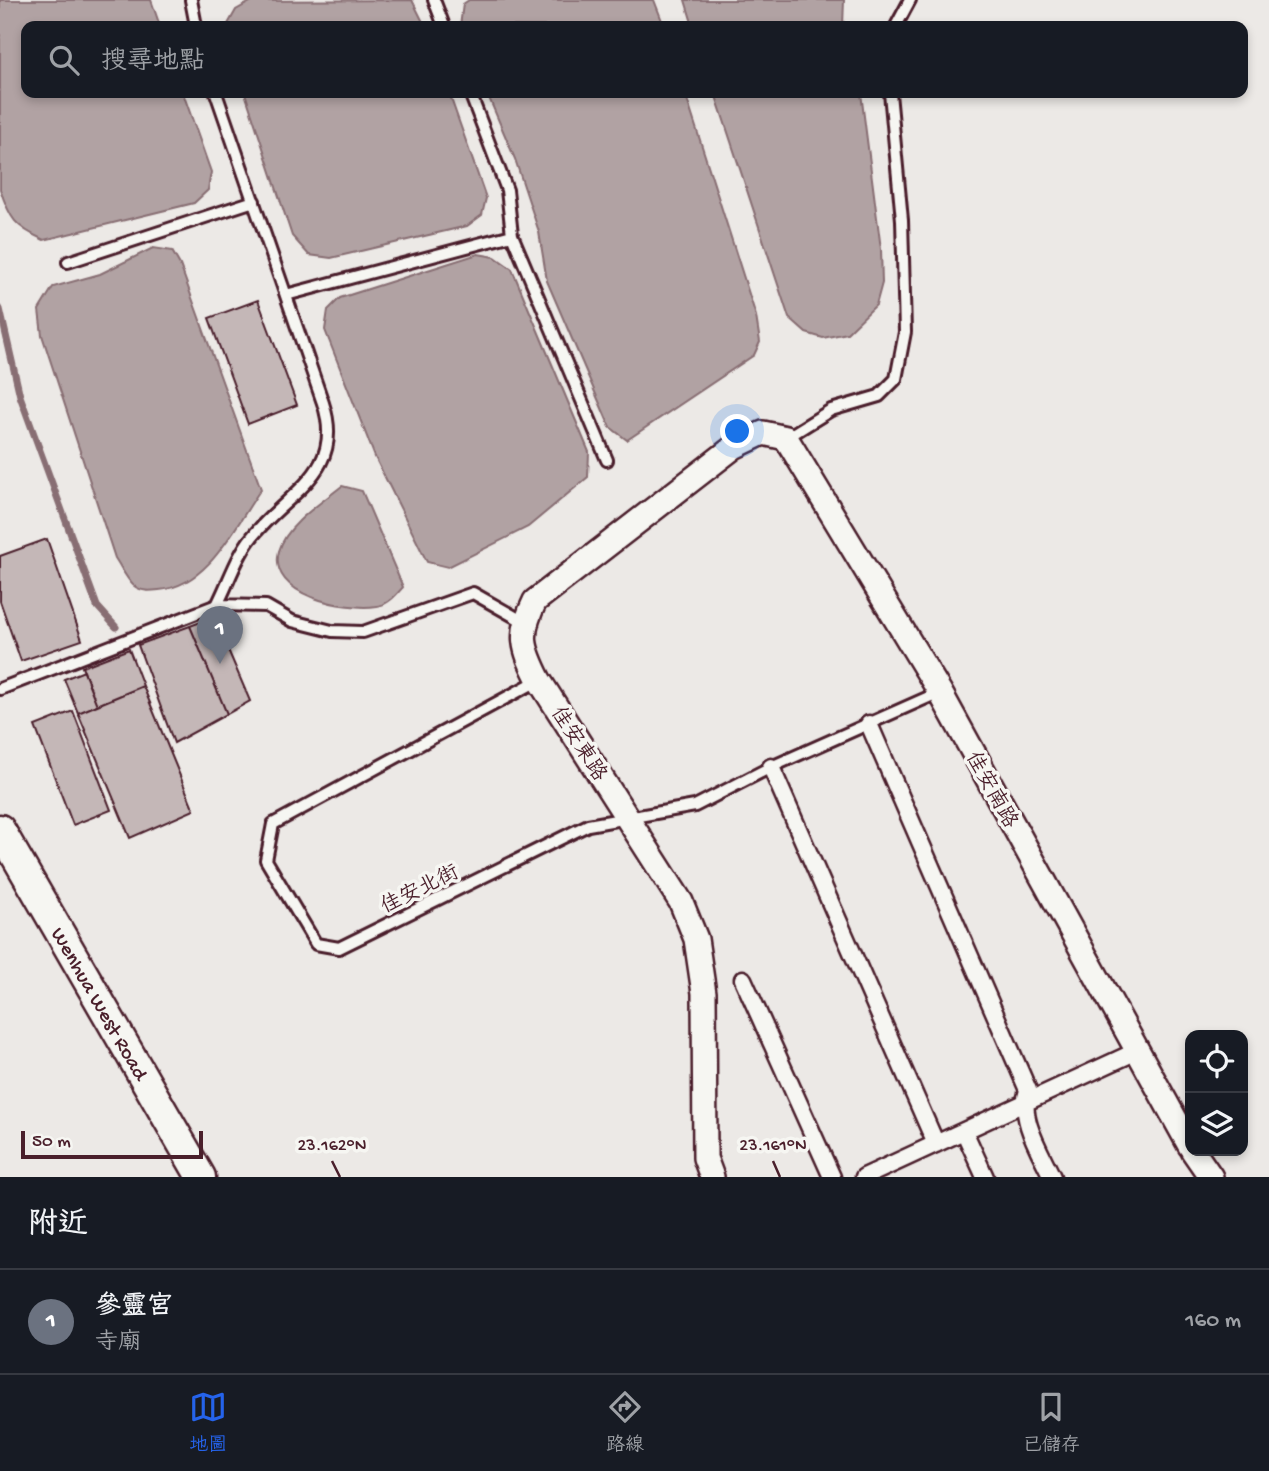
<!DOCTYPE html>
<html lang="zh-TW">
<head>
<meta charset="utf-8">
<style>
	:root { --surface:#171b24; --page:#20242c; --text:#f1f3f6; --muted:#9ea1a6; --line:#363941; --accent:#2563eb }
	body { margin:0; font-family:"Gochi Hand","LXGW WenKai TC",sans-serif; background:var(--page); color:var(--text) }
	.controls { position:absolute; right:21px; bottom:21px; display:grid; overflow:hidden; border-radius:14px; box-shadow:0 4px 10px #0003 }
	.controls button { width:63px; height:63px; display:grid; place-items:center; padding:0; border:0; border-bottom:2px solid var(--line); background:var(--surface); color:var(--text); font:35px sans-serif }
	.scale { position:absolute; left:21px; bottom:18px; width:182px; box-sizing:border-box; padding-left:7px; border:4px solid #4a1f2b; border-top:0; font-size:19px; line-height:24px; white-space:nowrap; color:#4a1f2b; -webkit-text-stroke:5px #f6f6f2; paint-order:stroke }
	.you { position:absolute; left:738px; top:432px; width:24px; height:24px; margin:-18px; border:5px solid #fff; border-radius:50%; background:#1a73e8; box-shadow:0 0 0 10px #1a73e833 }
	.badge { display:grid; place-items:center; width:46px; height:46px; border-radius:50%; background:var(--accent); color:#fff; font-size:23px; font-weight:700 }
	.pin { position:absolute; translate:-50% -58px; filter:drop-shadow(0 2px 4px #0008) }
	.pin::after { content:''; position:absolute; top:37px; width:24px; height:21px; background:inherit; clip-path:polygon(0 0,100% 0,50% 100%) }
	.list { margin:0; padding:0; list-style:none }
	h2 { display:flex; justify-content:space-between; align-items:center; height:91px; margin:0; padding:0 28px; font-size:30px }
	h2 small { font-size:23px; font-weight:400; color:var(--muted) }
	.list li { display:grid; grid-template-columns:46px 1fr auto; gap:21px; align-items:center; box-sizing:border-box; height:105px; padding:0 28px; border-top:2px solid var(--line) }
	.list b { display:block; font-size:26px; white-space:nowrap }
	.list p { margin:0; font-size:23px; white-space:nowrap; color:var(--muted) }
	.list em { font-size:23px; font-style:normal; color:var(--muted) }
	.icon { flex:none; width:38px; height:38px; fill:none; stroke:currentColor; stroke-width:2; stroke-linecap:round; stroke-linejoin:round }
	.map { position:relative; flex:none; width:1269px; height:1177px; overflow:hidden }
	.search { position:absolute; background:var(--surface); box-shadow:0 4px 10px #0003; left:21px; right:21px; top:21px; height:77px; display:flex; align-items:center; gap:18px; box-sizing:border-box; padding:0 24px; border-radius:14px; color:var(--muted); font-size:26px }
	.sheet { height:196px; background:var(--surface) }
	nav { display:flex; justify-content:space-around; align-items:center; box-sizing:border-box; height:98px; border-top:2px solid var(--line); background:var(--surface); font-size:19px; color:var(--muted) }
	nav a { display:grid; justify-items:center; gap:4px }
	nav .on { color:var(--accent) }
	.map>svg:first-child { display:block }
</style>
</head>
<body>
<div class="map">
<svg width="1269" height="1177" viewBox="0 0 1269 1177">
	<rect width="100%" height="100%" fill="#ece9e6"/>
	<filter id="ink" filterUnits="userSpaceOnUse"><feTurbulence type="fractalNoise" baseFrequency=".0143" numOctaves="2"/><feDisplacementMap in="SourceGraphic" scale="14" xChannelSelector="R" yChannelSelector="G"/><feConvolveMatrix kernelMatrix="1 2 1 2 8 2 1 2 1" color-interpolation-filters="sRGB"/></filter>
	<g filter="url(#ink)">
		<!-- water -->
		<path fill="#b1a2a3" stroke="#886e73" stroke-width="2" d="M0 0H151L160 26H26V93H183L211 172 208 190 194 203 44 240C15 227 10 219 0 189Z
			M412 0 425 26H227L236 10 252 1Z
			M469 0H654L664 26H460L463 4Z
			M685 0H844L843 26H693Z
			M245 93H449L486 198 482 215 467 226 331 258 309 255 292 236Z
			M487 93H685L756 316 760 342 754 355 627 440 610 427 547 281 539 232 515 159Z
			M715 93H861L881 249 882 283 876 305 847 333 823 338 806 333 789 318Z
			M153 248 172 251 180 265 261 489C235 526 209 586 159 590 150 591 141 592 133 585 126 578 121 567 115 558L42 335 39 310 53 287 100 274Z
			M478 254 495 257 512 269 589 452 588 477 528 527 448 567 427 562 375 457 325 330 328 310 340 298Z
			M342 486 362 491 403 587C396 595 388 605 377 606 347 611 267 596 279 551 286 525 322 502 342 486Z"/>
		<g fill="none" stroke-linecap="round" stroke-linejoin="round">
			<!-- stream -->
			<path stroke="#886e73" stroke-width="7" d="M0 309 20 396 97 606 116 627"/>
		</g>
		<!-- building -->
		<path fill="#c4b7b7" stroke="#4a1f2b" stroke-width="2" d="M258 300 297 405 248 424 209 318Z
			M47 539 82 640 21 661 0 601V556Z
			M214 617 250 701 227 714 190 626Z
			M190 626 227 714 174 743 138 645Z
			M129 649 143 686 97 705 82 667Z
			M84 671 97 705 78 713 64 679Z
			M143 686 194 810 130 838 78 713Z
			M73 711 111 810 73 825 35 726Z"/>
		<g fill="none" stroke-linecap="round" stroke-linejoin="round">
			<defs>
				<path id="service" d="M191 0 196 26
					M434 0 444 26
					M896 26 910 0
					M216 93 323 403C346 473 287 492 252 537 237 555 228 584 217 605
					M470 93 507 190 512 235 607 460
					M68 262 254 201
					M286 295 512 235
					M786 438 831 410 879 396 896 379 905 332 902 220 890 93
					M539 680 273 824 266 860 316 944 339 948 588 825 695 806 771 767 940 692
					M0 689 217 605 266 606 292 621 332 631 363 632 473 593 524 622"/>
				<path id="pedestrian" d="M869 724 1028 1090C1018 1118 1040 1151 1052 1177
					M771 767 936 1144
					M743 979 832 1177
					M964 1131 985 1177
					M864 1177 1137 1051"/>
				<path id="minor" d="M1193 1151 1211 1177
					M712 1177 705 1158 704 993 696 939 681 902 539 680C523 648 518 635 535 601L734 447 763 433 786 438 940 692 1190 1146"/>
				<g id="tertiary">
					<path id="s1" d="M0 829 201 1177"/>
				</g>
			</defs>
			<!-- service casing -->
			<use href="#service" stroke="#4a1f2b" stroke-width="16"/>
			<!-- pedestrian casing -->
			<use href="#pedestrian" stroke="#4a1f2b" stroke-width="21"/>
			<!-- minor casing -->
			<use href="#minor" stroke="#4a1f2b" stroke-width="28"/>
			<!-- tertiary casing -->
			<use href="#tertiary" stroke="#4a1f2b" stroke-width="33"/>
			<!-- service -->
			<use href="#service" stroke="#f6f6f2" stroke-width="10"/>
			<!-- pedestrian -->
			<use href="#pedestrian" stroke="#f6f6f2" stroke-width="16"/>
			<!-- minor -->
			<use href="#minor" stroke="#f6f6f2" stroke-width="23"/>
			<!-- tertiary -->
			<use href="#tertiary" stroke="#f6f6f2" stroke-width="28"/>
		</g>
	</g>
	<!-- ticks -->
	<path fill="none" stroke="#4a1f2b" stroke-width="2.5" d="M332 1161 340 1177M773 1161 780 1177"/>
	<g text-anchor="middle" stroke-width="7" stroke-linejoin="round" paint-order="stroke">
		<!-- street labels -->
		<g font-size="21" fill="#4a1f2b" stroke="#f6f6f2">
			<text transform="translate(580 743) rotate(57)" y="7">佳安東路</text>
			<text transform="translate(993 789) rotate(61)" y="7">佳安南路</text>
			<text transform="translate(419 888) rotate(-26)" y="7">佳安北街</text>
			<text dy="7" stroke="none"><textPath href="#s1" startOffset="201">Wenhua West Road</textPath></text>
		</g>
	</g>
	<g font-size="18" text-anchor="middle" fill="#4a1f2b" stroke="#f6f6f2" stroke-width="7" stroke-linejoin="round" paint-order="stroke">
		<text x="332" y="1150">23.162°N</text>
		<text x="773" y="1150">23.161°N</text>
	</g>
</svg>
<div class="controls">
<button><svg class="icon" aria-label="locate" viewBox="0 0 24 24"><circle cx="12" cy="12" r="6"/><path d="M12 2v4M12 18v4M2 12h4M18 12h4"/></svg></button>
<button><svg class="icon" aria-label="layers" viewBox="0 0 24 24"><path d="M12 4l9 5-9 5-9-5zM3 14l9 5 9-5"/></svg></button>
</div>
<div class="scale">50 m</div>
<div class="you"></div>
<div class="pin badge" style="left:220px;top:664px;background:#6b7280">1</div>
<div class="search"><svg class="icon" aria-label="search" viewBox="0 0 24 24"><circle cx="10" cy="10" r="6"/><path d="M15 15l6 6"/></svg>搜尋地點</div>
</div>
<section class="sheet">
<h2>附近<small></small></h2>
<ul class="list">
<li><span class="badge" style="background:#6b7280">1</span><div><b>參靈宮</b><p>寺廟</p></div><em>160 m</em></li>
</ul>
</section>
<nav>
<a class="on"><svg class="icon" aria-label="map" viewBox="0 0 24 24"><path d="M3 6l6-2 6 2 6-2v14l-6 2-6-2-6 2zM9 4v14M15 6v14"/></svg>地圖</a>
<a><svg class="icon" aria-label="directions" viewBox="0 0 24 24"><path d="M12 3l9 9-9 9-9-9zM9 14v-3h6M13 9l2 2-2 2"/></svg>路線</a>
<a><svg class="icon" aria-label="saved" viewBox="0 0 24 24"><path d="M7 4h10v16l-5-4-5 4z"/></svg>已儲存</a>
</nav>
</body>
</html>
